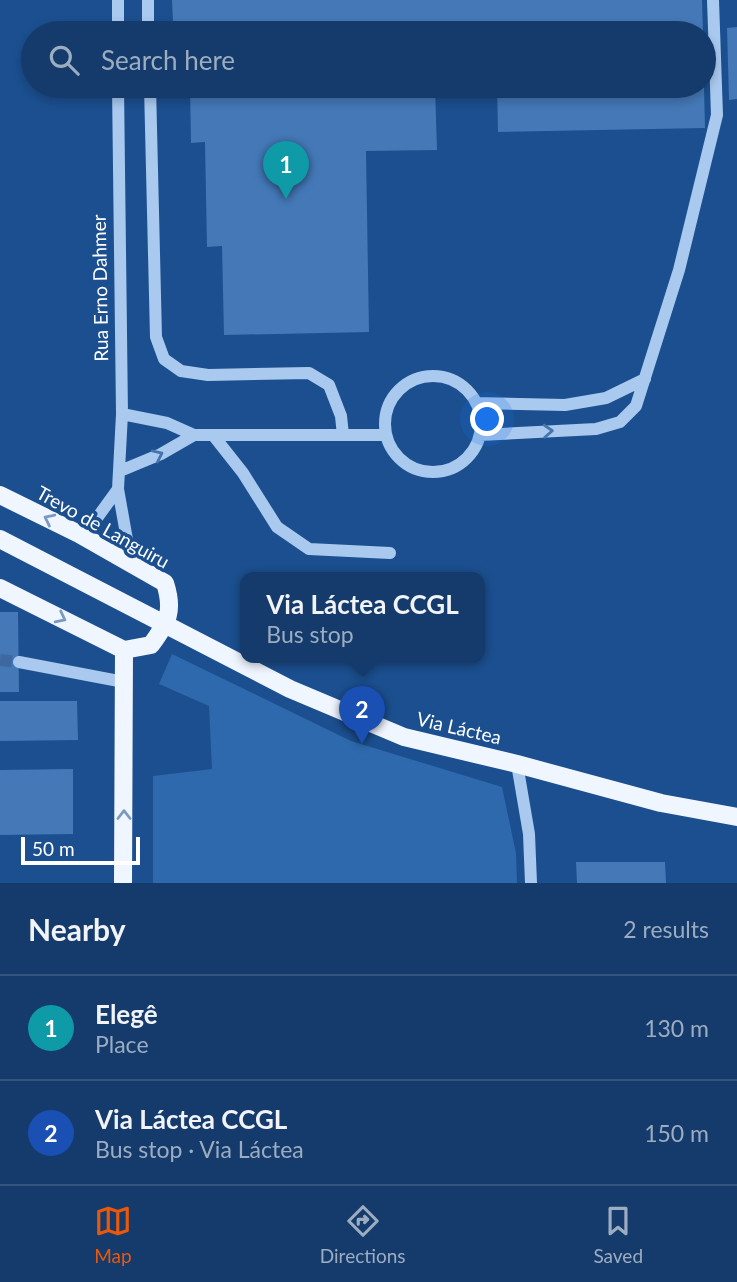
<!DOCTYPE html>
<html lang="en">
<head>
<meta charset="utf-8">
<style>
	:root { --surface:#143b6b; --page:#1d4271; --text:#f1f3f6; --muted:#9dadc1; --line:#33557e; --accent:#ea580c }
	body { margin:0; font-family:Lato,sans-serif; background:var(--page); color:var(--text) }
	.scale { position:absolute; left:21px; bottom:18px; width:119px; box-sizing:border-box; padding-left:7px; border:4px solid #fff; border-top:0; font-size:19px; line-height:24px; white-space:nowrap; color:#fff; -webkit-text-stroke:5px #1b4f8f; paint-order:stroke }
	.you { position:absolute; left:488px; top:420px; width:24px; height:24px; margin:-18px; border:5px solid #fff; border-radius:50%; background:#1a73e8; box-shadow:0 0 0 10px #1a73e833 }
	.badge { display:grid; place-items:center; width:46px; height:46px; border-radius:50%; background:var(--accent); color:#fff; font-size:23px; font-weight:700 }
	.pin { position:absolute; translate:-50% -58px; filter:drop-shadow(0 2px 4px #0008) }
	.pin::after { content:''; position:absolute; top:37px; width:24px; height:21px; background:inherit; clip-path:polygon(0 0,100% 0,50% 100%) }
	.popup { position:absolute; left:240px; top:572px; width:245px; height:91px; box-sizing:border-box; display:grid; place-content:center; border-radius:14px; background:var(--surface); filter:drop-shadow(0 2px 5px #0005); font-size:23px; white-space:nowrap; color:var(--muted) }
	.popup b { font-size:26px; color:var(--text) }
	.popup::after { content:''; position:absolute; left:50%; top:100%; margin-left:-14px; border:14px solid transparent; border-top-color:var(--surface) }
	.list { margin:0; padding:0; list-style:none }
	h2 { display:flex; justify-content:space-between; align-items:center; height:91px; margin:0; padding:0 28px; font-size:30px }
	h2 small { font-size:23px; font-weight:400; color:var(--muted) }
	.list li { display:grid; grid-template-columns:46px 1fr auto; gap:21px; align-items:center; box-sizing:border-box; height:105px; padding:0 28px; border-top:2px solid var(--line) }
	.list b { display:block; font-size:26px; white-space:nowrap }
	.list p { margin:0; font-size:23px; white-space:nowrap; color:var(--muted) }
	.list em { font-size:23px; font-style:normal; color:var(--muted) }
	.icon { flex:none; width:38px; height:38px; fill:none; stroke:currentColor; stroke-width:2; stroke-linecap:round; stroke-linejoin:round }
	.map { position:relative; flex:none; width:737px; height:883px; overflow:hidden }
	.search { position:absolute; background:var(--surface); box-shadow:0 4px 10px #0003; left:21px; right:21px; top:21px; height:77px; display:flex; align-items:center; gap:18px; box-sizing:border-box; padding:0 24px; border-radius:38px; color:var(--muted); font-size:26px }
	.sheet { height:301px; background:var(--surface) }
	nav { display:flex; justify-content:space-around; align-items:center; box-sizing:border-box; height:98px; border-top:2px solid var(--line); background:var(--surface); font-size:19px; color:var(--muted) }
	nav a { display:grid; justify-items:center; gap:4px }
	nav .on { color:var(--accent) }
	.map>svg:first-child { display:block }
</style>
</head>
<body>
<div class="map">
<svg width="737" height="883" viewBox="0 0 737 883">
	<rect width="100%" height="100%" fill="#1b4f8f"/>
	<!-- green -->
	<path fill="#2e69ad" d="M172 654 351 741 502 787 516 853 517 883H153V776L212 769 209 706 159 684Z"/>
	<!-- building -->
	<path fill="#4478b7" d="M172 0H702L703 33H224L223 21 173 22Z
		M737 27V99L729 100 727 28Z
		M190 86H435L437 150 366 151 369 332 224 335 222 246 207 247 205 142 191 143Z
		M497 86H704L705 128 498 132Z
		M0 612H18L19 692H0Z
		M0 701H77L78 740 0 741Z
		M73 769V834L0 835V770Z
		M576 862H665L666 883H577Z"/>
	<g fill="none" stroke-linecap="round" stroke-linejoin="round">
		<!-- minor-tunnel -->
		<path stroke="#3d69a0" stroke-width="12" stroke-dasharray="12 6" stroke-linecap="butt" d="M0 660 19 662"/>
		<!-- minor -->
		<path stroke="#a9c9ee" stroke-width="12" d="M118 0V33
			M148 0V33
			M118 86 122 414 118 489 131 562
			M150 86 156 337 164 359 181 371 208 375 309 373 329 385 341 416 343 435
			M385 424a48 48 0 1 1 96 0a48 48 0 1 1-96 0Z
			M476 403 565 405 606 398 645 379
			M122 414 167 423 194 435H386
			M213 435 243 473 277 527 309 549 390 553
			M480 435 596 429 620 422 636 406 679 270 717 115 713 0
			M120 471 161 454 194 435
			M79 534 97 518 118 489
			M19 662 124 682
			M517 764 529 834 531 883"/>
		<!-- major -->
		<path stroke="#f0f6ff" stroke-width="18" d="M0 495 79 534 165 583C174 611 168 622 151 645L124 650 0 588
			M0 539 290 689 404 737 517 764 661 803 737 817
			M123 883 124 650"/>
	</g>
	<!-- one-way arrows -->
	<defs><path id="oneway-chevron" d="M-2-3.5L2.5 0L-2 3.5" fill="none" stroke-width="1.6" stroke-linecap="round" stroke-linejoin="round" transform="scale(1.75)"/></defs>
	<g stroke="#4674ac">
		<use href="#oneway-chevron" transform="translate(548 431) rotate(-3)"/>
		<use href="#oneway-chevron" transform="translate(158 455) rotate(-25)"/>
	</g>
	<g stroke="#7b9ac1">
		<use href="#oneway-chevron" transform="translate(49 519) rotate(-154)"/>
		<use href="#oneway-chevron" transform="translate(61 618) rotate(27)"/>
		<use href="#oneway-chevron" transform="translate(124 815) rotate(-90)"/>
	</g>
	<g text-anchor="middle" stroke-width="7" stroke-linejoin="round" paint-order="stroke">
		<!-- street labels -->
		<g font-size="19" fill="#fff" stroke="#1b4f8f">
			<text transform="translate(100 288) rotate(-91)" y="7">Rua Erno Dahmer</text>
			<text transform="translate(103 527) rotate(29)" y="7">Trevo de Languiru</text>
			<text transform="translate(459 728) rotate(13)" y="7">Via Láctea</text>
		</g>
	</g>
</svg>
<div class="scale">50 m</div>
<div class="you"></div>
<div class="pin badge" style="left:286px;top:199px;background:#0f9aa8">1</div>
<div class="pin badge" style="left:362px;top:744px;background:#1a4fb4">2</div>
<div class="popup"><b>Via Láctea CCGL</b>Bus stop</div>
<div class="search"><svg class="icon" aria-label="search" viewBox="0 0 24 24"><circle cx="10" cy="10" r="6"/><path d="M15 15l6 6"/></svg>Search here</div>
</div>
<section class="sheet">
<h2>Nearby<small>2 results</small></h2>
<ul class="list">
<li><span class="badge" style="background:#0f9aa8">1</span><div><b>Elegê</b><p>Place</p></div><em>130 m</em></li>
<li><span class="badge" style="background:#1a4fb4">2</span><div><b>Via Láctea CCGL</b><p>Bus stop · Via Láctea</p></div><em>150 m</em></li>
</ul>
</section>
<nav>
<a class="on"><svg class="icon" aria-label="map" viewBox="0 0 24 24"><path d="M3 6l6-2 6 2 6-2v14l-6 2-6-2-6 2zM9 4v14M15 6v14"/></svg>Map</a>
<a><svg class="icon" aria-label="directions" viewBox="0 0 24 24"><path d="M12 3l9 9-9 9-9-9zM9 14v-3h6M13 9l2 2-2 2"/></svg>Directions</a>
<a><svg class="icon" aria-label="saved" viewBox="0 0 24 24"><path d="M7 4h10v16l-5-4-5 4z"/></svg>Saved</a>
</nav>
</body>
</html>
